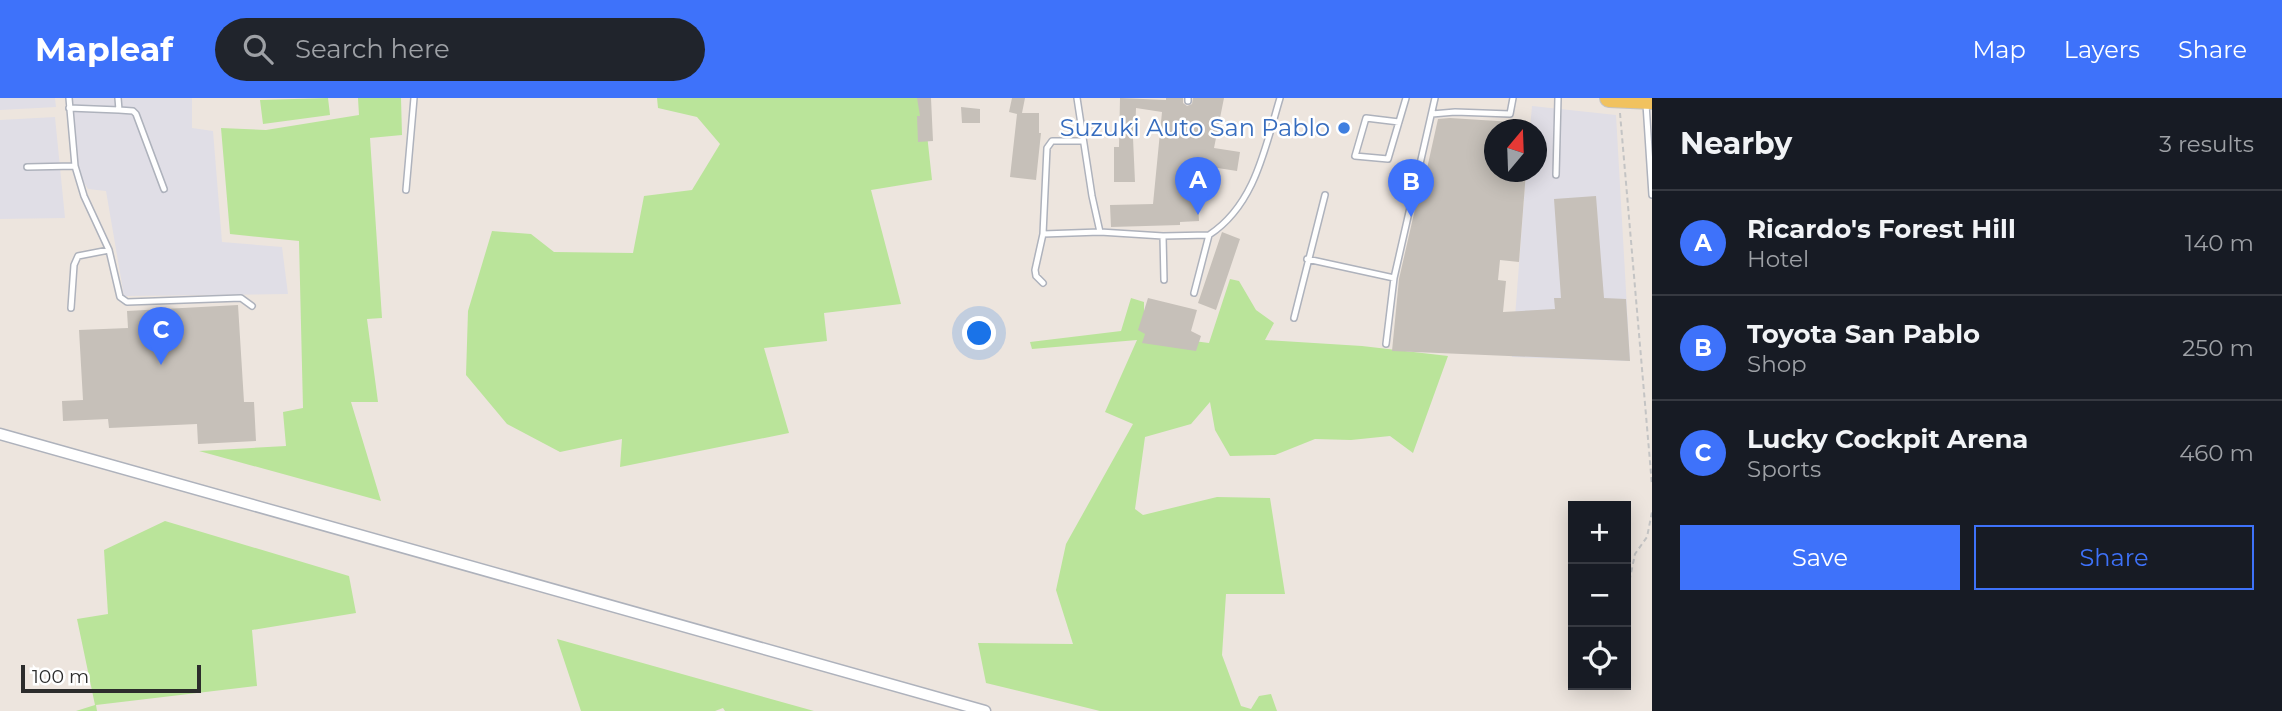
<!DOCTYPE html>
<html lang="en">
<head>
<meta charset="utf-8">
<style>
	:root { --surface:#171b24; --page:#20242c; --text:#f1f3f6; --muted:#9ea1a6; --line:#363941; --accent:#3e72fa }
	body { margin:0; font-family:Montserrat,sans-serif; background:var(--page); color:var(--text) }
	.controls { position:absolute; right:21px; bottom:21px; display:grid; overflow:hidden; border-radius:0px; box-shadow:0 4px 18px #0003 }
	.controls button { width:63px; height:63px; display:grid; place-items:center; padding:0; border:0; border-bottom:2px solid var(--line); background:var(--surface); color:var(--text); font:35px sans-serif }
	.compass { position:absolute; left:1484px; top:21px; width:63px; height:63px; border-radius:50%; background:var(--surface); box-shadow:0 4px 18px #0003; rotate:19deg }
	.scale { position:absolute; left:21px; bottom:18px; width:180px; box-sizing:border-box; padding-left:7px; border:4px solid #2c2c2c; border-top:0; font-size:19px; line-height:24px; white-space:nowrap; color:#2c2c2c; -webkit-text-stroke:5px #fff; paint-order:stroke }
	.you { position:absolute; left:980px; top:236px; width:24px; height:24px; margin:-18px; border:5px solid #fff; border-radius:50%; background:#1a73e8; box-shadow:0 0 0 10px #1a73e833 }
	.badge { display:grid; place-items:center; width:46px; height:46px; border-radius:50%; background:var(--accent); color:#fff; font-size:23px; font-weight:700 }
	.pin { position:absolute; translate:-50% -58px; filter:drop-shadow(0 2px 4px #0008) }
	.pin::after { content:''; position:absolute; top:37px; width:24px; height:21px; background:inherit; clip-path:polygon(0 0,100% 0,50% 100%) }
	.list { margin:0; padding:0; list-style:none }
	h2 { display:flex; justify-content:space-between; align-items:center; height:91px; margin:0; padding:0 28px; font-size:30px }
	h2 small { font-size:23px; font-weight:400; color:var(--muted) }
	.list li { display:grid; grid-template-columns:46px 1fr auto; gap:21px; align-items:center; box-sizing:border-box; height:105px; padding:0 28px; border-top:2px solid var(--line) }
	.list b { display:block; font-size:26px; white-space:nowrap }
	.list p { margin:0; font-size:23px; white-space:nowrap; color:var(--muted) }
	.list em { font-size:23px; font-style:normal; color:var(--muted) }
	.actions { display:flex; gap:14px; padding:21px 28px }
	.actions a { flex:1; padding:16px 0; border:2px solid var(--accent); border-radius:0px; text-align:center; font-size:24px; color:var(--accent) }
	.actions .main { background:var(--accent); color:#fff }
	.icon { flex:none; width:38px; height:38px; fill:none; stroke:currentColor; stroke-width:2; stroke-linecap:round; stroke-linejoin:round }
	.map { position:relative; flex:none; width:1652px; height:613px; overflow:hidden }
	header { display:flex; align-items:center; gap:42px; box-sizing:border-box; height:98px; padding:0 35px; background:var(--accent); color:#fff }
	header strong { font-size:33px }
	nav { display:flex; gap:38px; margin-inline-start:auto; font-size:24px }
	.search { width:490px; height:63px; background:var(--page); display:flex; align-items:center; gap:18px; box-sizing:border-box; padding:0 24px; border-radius:38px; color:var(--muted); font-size:26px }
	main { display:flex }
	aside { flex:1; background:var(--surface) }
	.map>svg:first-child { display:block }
</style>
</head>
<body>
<header>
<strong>Mapleaf</strong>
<div class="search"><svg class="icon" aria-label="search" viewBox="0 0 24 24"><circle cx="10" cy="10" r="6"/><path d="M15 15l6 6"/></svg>Search here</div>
<nav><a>Map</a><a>Layers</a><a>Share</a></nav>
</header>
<main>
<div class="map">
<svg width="1652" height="613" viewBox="0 0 1652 613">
	<rect width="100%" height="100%" fill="#ede5de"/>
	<!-- industrial -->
	<path fill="#e0dee6" d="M0 0H55L56 9 0 12Z
		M73 0H192V30L213 33 222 144 282 149 288 196 124 198 106 93 88 91 76 72Z
		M1532 8 1616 17 1630 263 1512 259 1526 74H1536V32L1530 31Z
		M55 19 65 120 0 121V22Z"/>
	<!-- green -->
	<path fill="#bae49a" d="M328 0 330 17 263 26 260 2Z
		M358 0H401L402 37 370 40 382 220 367 221 378 304H351L381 403 199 353 286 348 283 314 303 310 299 143 230 136 221 30 266 32 359 17Z
		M657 0H923L932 82 871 92 901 206 824 215 827 243 764 250 789 335 620 369 622 341 560 354 507 326 466 277 468 213 492 133 531 136 554 154 633 155 644 98 692 92 720 46 697 19 658 10Z
		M1230 181 1239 183 1256 212 1274 225 1265 242 1362 248 1448 258 1413 355 1390 338 1351 342 1315 341 1275 357 1230 358 1215 332 1210 304 1191 326 1145 339 1135 411 1143 417 1217 399 1270 400 1285 496H1226L1222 557 1241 608 1251 611 1259 598 1271 596 1277 613H1100L986 585 978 545 1073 546 1056 492 1066 446 1133 326 1105 314 1137 242 1032 251 1030 244 1121 233 1131 200 1144 204V224L1148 237 1209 245Z
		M165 423 349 478 356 515 252 532 257 588 96 607 97 613H76L95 607 77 521 108 516 104 452Z
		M557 541 814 613H725L723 610 715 613H581Z"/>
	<!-- building -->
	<path fill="#c6c0b9" d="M917 0H931L933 43 918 44 917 18H920Z
		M1012 0H1025L1022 15H1039V35H1041L1036 82 1010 79 1017 16 1009 14Z
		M1120 0 1166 2V0H1183V5L1187 8 1192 6 1193 0H1224L1214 50 1240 54 1237 73 1211 69 1208 90H1197L1199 123 1180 124V127L1111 129 1110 107 1153 106 1162 14 1136 10 1135 40H1133L1135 84H1114V49H1119Z
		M961 9 980 11V25H962Z
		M1450 20 1513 24V32H1494V74H1526L1519 164 1500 162 1498 182 1506 183 1503 214 1555 211 1554 200H1561L1554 101 1596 98 1604 200 1626 201 1630 263 1392 253 1399 181 1423 76 1426 75 1438 21Z
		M1222 134 1240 141 1216 212 1198 205Z
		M1148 200 1197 212 1191 233 1201 238 1196 253 1142 245 1145 236 1138 232Z
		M238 207 244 304H254L256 343 198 346 197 326 109 330 108 321 63 323 62 303 83 302 79 232 128 230 127 213Z"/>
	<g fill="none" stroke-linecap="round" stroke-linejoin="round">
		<defs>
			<path id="service" d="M69 0 75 68 84 98 109 152 120 199 127 204 241 200 252 208
				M1077 0 1092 98 1100 134 1163 138 1209 137
				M1188 3V0
				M1646 6 1652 97
				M69 10 119 12 118 0
				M119 12 133 13 136 16 164 91
				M1432 16 1455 14 1510 16 1513 0
				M1399 24 1366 20 1355 58 1388 61 1406 0
				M27 69 75 68
				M1556 77 1558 0
				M406 92 414 0
				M1043 136 1100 134
				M1163 138 1164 182
				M1307 161 1394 180
				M1043 185 1036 178 1035 172 1043 136 1047 50 1052 43H1083
				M1194 195 1209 137C1255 107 1265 50 1280 0
				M71 210 74 167 78 158 109 152
				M1294 220 1325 97
				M1386 246 1394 180 1435 0"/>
			<path id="minor" d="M0 336 985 613"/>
			<path id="primary" d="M1609 0 1652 2"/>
		</defs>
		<!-- service casing -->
		<use href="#service" stroke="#aeb2bc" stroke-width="8"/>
		<!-- minor casing -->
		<use href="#minor" stroke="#aeb2bc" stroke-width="13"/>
		<!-- primary casing -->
		<use href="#primary" stroke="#c4c4c4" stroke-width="20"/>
		<!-- path -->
		<path stroke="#c4c4c4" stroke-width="2" stroke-dasharray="5 3.5" stroke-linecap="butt" d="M1620 15 1652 387
			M1626 559 1630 480 1635 456 1647 439 1652 414
			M1624 589V587"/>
		<!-- service -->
		<use href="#service" stroke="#fff" stroke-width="5"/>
		<!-- minor -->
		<use href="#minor" stroke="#fff" stroke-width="10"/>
		<!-- primary -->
		<use href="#primary" stroke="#f1c25f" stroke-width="18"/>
	</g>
	<!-- markers -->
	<circle fill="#3f7fe0" stroke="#fff" stroke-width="2.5" cx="1344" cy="30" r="7"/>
	<g text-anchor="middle" stroke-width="5" stroke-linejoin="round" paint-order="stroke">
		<!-- shop labels -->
		<g font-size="24" fill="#366cbe" stroke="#fff" text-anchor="end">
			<text x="1330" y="38">Suzuki Auto San Pablo</text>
		</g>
	</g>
</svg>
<div class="controls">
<button>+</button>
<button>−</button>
<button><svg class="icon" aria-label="locate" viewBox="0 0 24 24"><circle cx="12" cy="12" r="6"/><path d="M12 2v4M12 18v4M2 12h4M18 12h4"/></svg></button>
</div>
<svg class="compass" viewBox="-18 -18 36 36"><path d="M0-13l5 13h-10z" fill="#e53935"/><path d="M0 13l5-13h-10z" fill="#9ea1a6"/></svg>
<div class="scale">100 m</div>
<div class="you"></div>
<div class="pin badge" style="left:1198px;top:117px">A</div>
<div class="pin badge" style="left:1411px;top:119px">B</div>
<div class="pin badge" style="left:161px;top:267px">C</div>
</div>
<aside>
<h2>Nearby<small>3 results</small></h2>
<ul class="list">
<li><span class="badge">A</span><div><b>Ricardo's Forest Hill</b><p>Hotel</p></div><em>140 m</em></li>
<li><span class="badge">B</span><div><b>Toyota San Pablo</b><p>Shop</p></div><em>250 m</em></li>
<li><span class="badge">C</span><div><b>Lucky Cockpit Arena</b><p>Sports</p></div><em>460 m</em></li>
</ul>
<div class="actions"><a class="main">Save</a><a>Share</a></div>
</aside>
</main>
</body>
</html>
